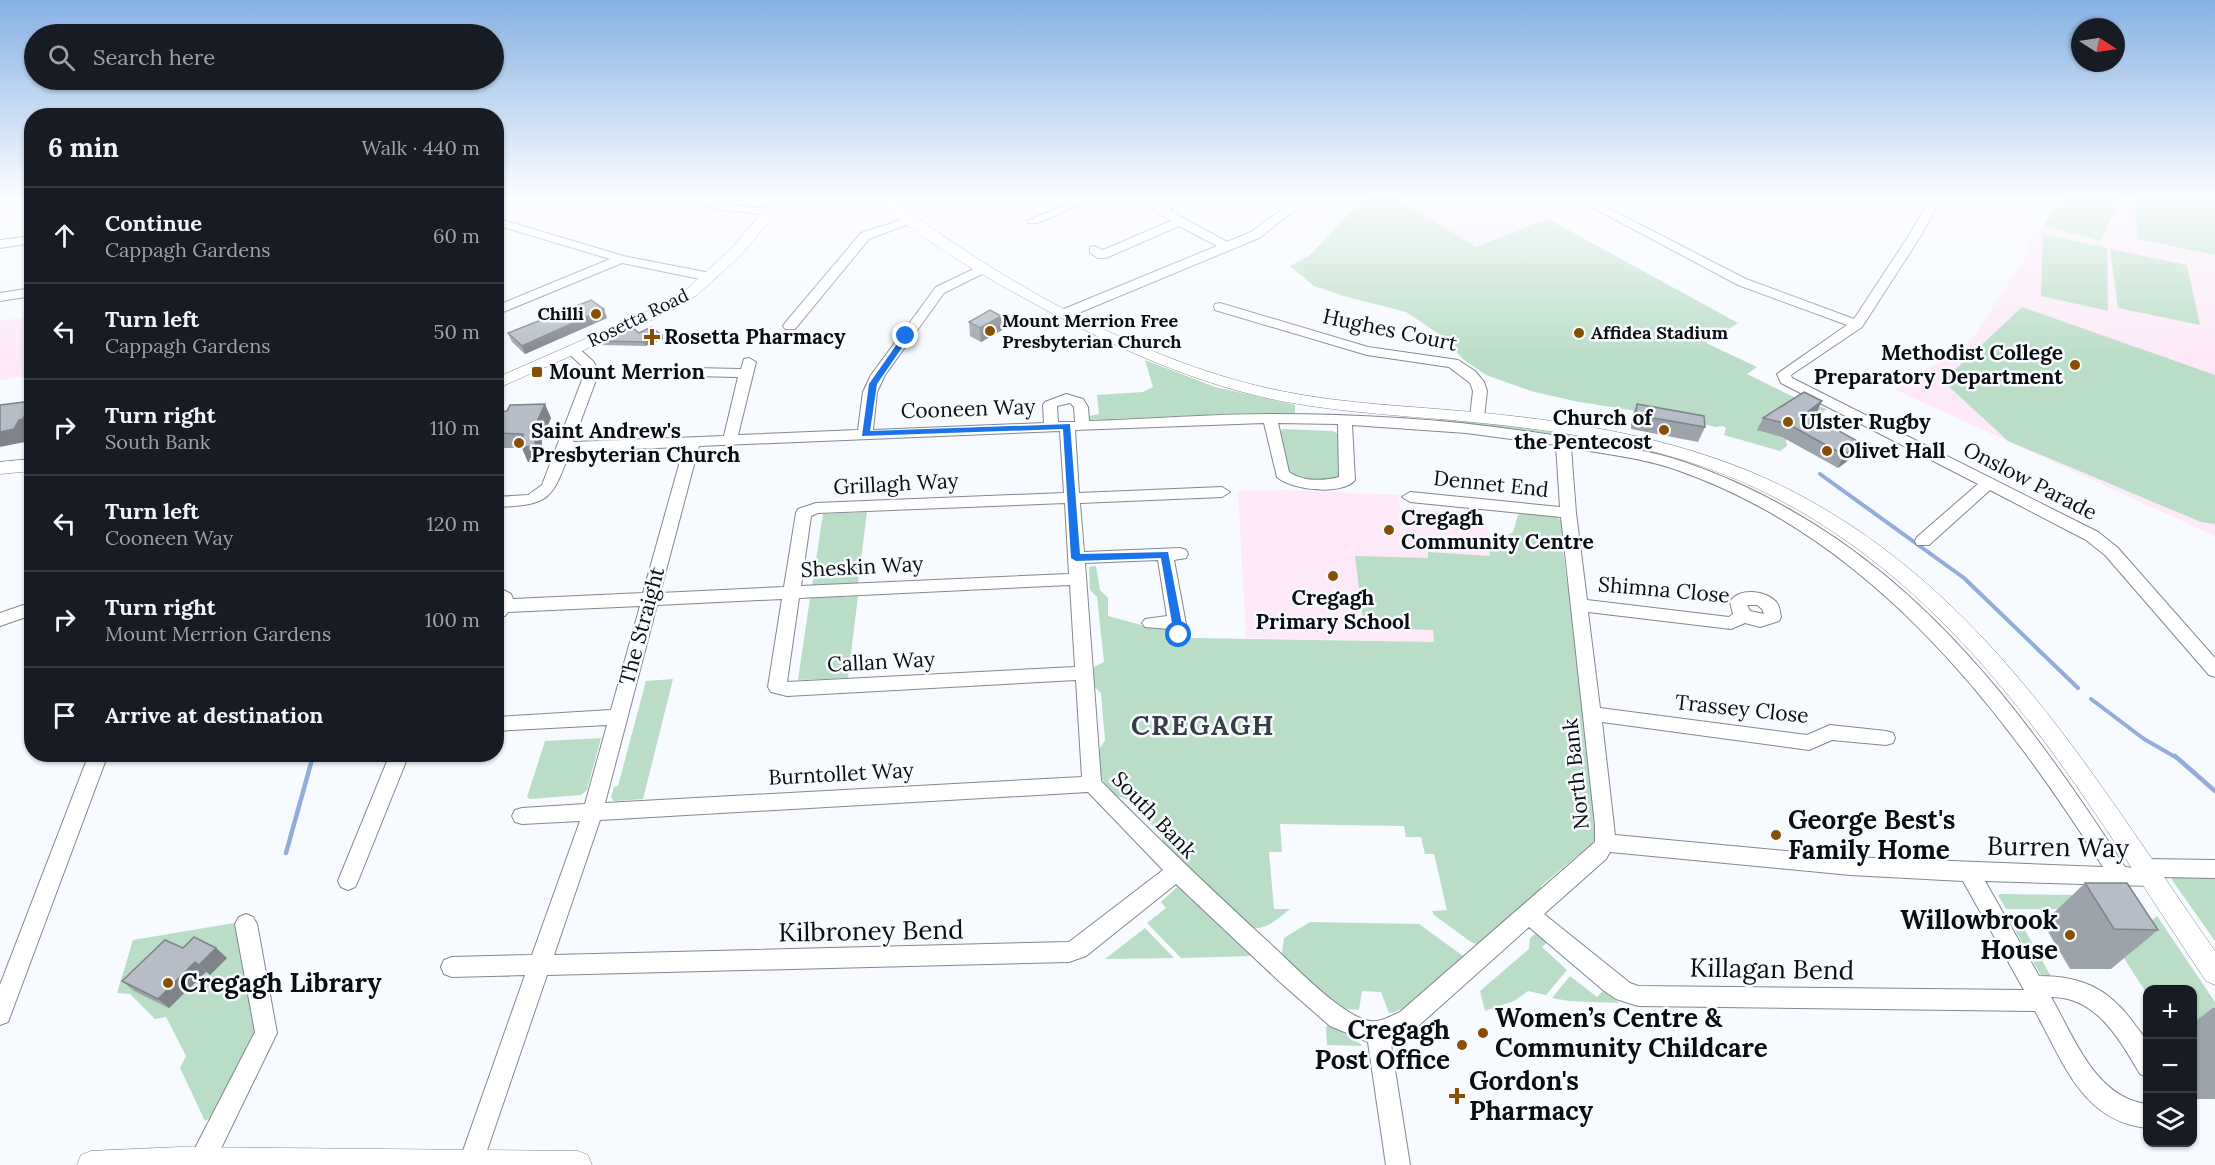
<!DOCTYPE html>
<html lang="en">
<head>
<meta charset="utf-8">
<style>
	:root { --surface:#171b24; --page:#242831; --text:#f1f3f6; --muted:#9ea1a6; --line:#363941 }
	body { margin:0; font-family:Lora,serif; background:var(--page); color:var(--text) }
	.controls { position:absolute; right:18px; bottom:18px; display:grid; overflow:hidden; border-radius:12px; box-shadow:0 2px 4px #0004 }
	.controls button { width:54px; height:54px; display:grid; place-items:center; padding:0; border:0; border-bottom:2px solid var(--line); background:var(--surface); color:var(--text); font:30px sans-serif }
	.compass { position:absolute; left:2071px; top:18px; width:54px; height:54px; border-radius:50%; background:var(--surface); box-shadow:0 2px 4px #0004; rotate:102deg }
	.stop { position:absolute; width:18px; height:18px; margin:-14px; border:4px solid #1a73e8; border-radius:50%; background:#fff }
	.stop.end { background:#1a73e8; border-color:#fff; box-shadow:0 2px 6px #0008 }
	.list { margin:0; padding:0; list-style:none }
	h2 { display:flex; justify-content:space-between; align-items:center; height:78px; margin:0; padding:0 24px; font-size:26px }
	h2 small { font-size:20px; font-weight:400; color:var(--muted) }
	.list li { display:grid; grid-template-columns:39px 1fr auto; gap:18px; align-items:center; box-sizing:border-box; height:96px; padding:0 24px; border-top:2px solid var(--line) }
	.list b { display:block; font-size:22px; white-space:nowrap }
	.list p { margin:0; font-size:20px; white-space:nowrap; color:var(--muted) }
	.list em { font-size:20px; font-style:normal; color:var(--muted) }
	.icon { flex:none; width:33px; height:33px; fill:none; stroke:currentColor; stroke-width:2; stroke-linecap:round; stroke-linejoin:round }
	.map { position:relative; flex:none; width:2215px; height:1165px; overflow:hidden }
	.search { position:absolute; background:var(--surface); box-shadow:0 2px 4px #0004; left:24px; top:24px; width:480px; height:66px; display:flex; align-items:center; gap:15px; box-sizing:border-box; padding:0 21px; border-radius:33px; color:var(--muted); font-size:22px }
	.panel { position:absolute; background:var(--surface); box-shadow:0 2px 4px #0004; left:24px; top:108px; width:480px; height:654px; border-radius:24px }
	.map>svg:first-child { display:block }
</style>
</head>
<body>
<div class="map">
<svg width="2215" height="1165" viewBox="0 0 2215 1165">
	<rect width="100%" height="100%" fill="#f7fafe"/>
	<!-- education -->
	<path fill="#fde9f8" d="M1394 196H1613L1476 247Z
		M2062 196H2215V536L1896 390 1914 376 1955 354 1973 337 2023 261 2033 233 2044 225Z
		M31 316V375L0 380V321Z
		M1286 490 1399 495 1400 508 1408 510 1482 512 1491 538 1489 543 1491 556 1428 553 1427 594 1435 642 1246 638 1238 491Z"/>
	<!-- green -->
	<path fill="#b9ddc6" d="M1365 196H1394L1476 247 1548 219 1738 323 1706 343 1757 367 1747 374 1806 403 1827 409 1786 440 1787 446 1780 451 1724 435 1726 428 1723 426 1716 427 1680 418 1574 401 1531 391 1486 375 1463 359 1442 336 1406 312 1347 297 1314 286 1290 266 1310 255Z
		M2062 196H2122L2101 241 2044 225Z
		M2133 196H2215V255L2138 239Z
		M2043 234 2107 248 2108 311 2041 296Z
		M2110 249 2187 265 2200 325 2118 308Z
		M2022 307 2215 375V524L2201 522 2008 441 1943 381Z
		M1145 360 1215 387 1295 405V414L1252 413 1088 420 1089 416 1099 414 1097 395 1143 392 1153 387Z
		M1423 420C1472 420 1519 426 1567 433 1595 438 1622 442 1649 451V454L1424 423Z
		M1282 429 1332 431 1339 434 1340 477C1326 482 1303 480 1289 473L1280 434Z
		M867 512 858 583 812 586 823 514Z
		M1523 513 1553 515 1563 521 1566 529 1561 534 1567 583 1574 590 1577 620 1572 626 1579 683 1587 694 1602 827 1591 852 1578 855 1541 886V898L1479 945 1471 942 1434 915 1432 911 1447 910 1434 854H1425L1421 837H1406L1404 826 1280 824 1282 852H1269L1274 909H1290C1277 919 1265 932 1249 927L1163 843 1162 835 1126 799 1114 795 1101 778 1099 750 1105 740 1101 693 1094 687V667L1104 662 1097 597 1090 590 1089 567 1096 566 1100 590 1108 598V616L1152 628 1170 629 1190 638 1434 642 1433 630 1364 628 1355 556 1428 558V552L1490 556 1489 543 1491 538 1506 536 1513 532 1518 515Z
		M858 596 848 678 798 680 810 598Z
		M673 679 643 799 614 801 611 798 614 787 618 786 646 681Z
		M601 738 587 790 581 795 530 799 527 797 545 741Z
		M2173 874 2215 876V941L2172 880Z
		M1177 887 1188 892 1252 956 1181 958 1147 923 1166 908 1161 902Z
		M2001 894 2078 895 2087 909H2006L1998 895Z
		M2157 916 2215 1002V1029L2193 1024 2192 990H2148L2147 994 2118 949Z
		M2008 918H2018L2052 978 2041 975Z
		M1310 922 1419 924 1463 956V965C1441 983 1417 1007 1389 1013L1381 992 1362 991 1359 1010 1343 1009 1291 966 1282 953 1284 938Z
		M234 923 258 1035 224 1109 205 1121 180 1068 186 1056 166 1017 155 1019 130 994 117 993 133 940Z
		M1145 928 1174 958 1105 959Z
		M1536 933 1548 942 1542 947 1567 970 1546 995 1528 991 1514 1001 1485 1011 1480 991 1529 949 1530 938Z
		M1570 976 1597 997 1604 990 1619 1003 1569 1001 1552 998Z
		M1329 1024 1361 1044 1362 1046 1327 1045 1326 1027Z"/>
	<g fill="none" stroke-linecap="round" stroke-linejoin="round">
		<!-- stream-far1 -->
		<path stroke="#93acdb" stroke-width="4" d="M1820 474 1964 578 2078 688
			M2091 699 2144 739 2177 758
			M313 758 314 754"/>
		<!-- stream -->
		<path stroke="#93acdb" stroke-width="4.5" d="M2175 756 2215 791
			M286 853 313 756"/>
		<defs>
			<path id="minor" d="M678 196H696L724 204 769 209 775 212 769 215 723 210Z
				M1085 196H1100L1037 223H1029L1027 221Z
				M1129 196H1142L1160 206 1183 196H1197L1169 210 1227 242 1251 232 1300 196H1313L1259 238 1069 317H1059L1058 314 1059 311 1217 246 1179 226 1106 258H1098L1090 253V247L1094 246 1103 250 1171 221Z
				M1932 196H1943L1920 237 1862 327 1791 375 1792 378 2098 532 2117 547 2215 658V677L2209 675 2105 555 2086 540 1990 490 1929 545H1917L1915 541 1917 537 1978 484 1781 383 1777 374 1847 325 1738 285 1588 205 1590 203H1598L1746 279 1854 319 1908 237Z
				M910 217 916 220 914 222 869 239 795 329H785L783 326 785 323 861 233Z
				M496 218 623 256 710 273 716 277 710 281 622 263 496 315V306L610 259 496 225Z
				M32 236V243L0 248V240Z
				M982 265 986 266 988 269 986 272 944 293 885 375 877 392 873 430 1044 423 1043 405 1045 402 1066 394 1083 399 1088 407 1089 421C1150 419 1211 414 1272 414 1372 414 1475 421 1574 439 1612 446 1651 450 1687 463 1759 488 1828 528 1887 577 1984 658 2057 762 2125 867L2135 868 2138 862 2145 859 2215 860V878L2161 877 2158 883 2151 886 1985 881 2039 976C2082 976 2110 989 2135 1025 2139 1030 2146 1038 2148 1044 2150 1053 2148 1067 2148 1077L2140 1074C2119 1039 2097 997 2051 997 2074 1037 2096 1099 2148 1104V1128C2082 1122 2063 1061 2035 1011L1638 1006 1616 999 1603 990 1529 927 1416 1028 1390 1038 1410 1165H1386L1368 1042 1330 1026 1281 983 1176 884 1086 956 1069 962 547 975 482 1165H458L525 975 452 977 444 974 441 967 444 960 452 957 532 955 580 821 522 824 515 822 512 816 515 810 522 808 585 804 607 725 496 731V717L611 710 640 606 508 612 505 616 496 617V586L511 594 513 599 643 593 684 447 570 451C552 500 550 505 496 507V497L528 495 542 485 585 372 582 366 565 350 567 347H577L593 361 599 372 573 442 724 436 738 377 692 376 685 372 692 368 741 369 744 359 749 358 756 362 738 435 858 430 863 392 871 375 936 287ZM1070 403 1074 407 1075 422H1058L1057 406ZM1264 423 1277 477C1291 490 1342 496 1355 480L1352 425 1466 433 1556 445 1560 507 1410 492 1402 497 1410 502 1561 517 1595 825V842L1400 1012C1389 1017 1378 1024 1365 1020 1337 1010 1298 970 1276 949 1216 894 1158 839 1101 781L1085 563 1158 560 1167 616 1145 619 1142 623 1145 627 1169 629 1173 639 1179 641 1185 639 1188 635 1174 560 1186 558 1188 554 1186 550 1180 548 1084 552 1080 503 1222 497 1230 492 1222 487 1079 493 1075 430ZM1278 423 1338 424 1339 477C1324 481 1303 482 1289 472ZM1060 431 1064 493 816 503 798 509 796 513 784 587 660 593 699 446ZM1571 448C1606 454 1643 458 1677 470 1869 537 1997 701 2103 867L1850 857 1615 835 1602 722 1809 750 1832 740 1886 745 1893 743 1895 738 1893 733 1886 731 1830 725 1807 735 1600 708 1588 612 1731 629 1745 623 1760 627 1779 621 1781 617C1780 613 1780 607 1777 603 1767 590 1738 587 1730 602L1733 614 1729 617 1587 600 1576 513ZM1065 503 1069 574 801 586 811 516 818 513ZM1070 585 1075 667 787 682 799 598ZM782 599 768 687 771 692 787 696 1076 680 1082 777 605 803 657 605ZM1747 605H1757L1762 609 1764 614 1750 611ZM1088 792 1163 870 1069 942 554 955 600 820ZM1610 852 1850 875 1963 881 2024 990 1638 986 1630 983 1544 914 1606 859Z
				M32 288V296L0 301V293Z
				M1220 303 1368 347 1458 360 1475 371 1484 382 1487 391 1484 417 1477 421 1472 420 1470 417 1473 391 1470 383 1449 367 1367 355 1215 310 1214 307 1215 304Z
				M32 602V615L0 626V613Z
				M89 754H108L11 1014 8 1022 0 1025V985Z
				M390 754H409L358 881 355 887 348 890 341 887 338 881Z
				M246 914 253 917 257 924 277 1033 213 1165H192L190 1161 193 1152 255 1032 235 924 239 917Z"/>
			<path id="tertiary" d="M776 196H790L741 255 697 295 654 319 496 389V378L644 313 687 289 731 249Z
				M875 196H889C995 279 1148 365 1281 391 1344 404 1409 406 1473 412 1581 422 1692 440 1790 490 1988 591 2093 777 2215 951V985L2206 981C2085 801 1979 605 1778 499 1684 449 1577 432 1472 422 1410 416 1347 413 1286 402 1190 384 1099 340 1015 293 973 270 905 230 875 196Z
				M32 459V471L0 474V462Z
				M180 1147 578 1151 588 1155 592 1165H77L81 1155 91 1151Z"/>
		</defs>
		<!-- minor casing -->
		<use href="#minor" stroke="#828890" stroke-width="2"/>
		<!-- tertiary casing -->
		<use href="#tertiary" stroke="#828890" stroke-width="1"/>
		<!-- minor -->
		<use href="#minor" fill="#fff" fill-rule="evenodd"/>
		<!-- tertiary -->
		<use href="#tertiary" fill="#fff" fill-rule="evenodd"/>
	</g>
	<!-- wall -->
	<path fill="#9da3aa" d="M1001 316 1002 330 981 342 970 336 969 322Z
		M607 318 525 354 512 342 508 333Z
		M639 333 662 335 663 339 645 346 602 345 601 341Z
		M1637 404 1705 427 1698 442 1631 429V418Z
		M496 412 551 418 542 439 541 460 528 462 522 448H496Z
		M1816 414 1812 417 1861 443 1854 456 1838 468 1782 437 1757 430 1763 418Z
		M2085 883 2158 930 2111 969H2070L2043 923Z
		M183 948H216L227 958 210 975 206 972 169 1008 134 991 122 981Z
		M2213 1008H2215V1099H2195L2193 1095V1023Z"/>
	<!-- shaded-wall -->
	<path fill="#7f848b" d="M604 309 607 318 525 354 522 346Z
		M1001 316 1002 330 981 342 980 328Z
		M662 335 663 339 645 346 644 342Z
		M1822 401 1816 414 1800 426 1806 413Z
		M32 402V433H29L25 442 0 447V432Z
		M545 404 551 418 542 439 541 460 528 462 522 448 536 424Z
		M1861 443 1854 456 1838 468 1844 455Z
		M216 948 227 958 210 975 199 965Z
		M195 962 206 972 169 1008 158 999Z"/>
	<!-- building -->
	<path fill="#b6bdc6" stroke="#7f848b" stroke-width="1.5" d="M591 300 604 309 522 346 508 333Z
		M990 310 1001 316 980 328 969 322Z
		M651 327 662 335 644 342 601 341 633 328 639 333Z
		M1804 392 1822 401 1806 413 1861 443 1844 455 1788 424 1763 418Z
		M32 401 23 419 19 420 14 429 0 432V405Z
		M545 404 536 424 535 445 522 448 523 434 496 433V412L507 411 510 405Z
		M1637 404 1704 416 1705 427 1636 415Z
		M2085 883H2127L2158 930 2114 929Z
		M194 937 216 948 199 965 195 962 158 999 122 981 165 940 183 948Z"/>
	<!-- sky -->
	<linearGradient id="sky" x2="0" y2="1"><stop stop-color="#86b1e3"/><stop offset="0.55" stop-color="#fbfdff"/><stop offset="1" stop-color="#fbfdff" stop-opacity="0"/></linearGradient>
	<rect width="2215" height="359" fill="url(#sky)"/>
	<!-- route -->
	<path fill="#1a73e8" d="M904 334 910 336 877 384 870 431 1070 424 1080 554 1168 552 1184 635 1182 638 1179 639 1174 635 1161 558 1076 561 1071 558 1063 429 862 436 869 384Z"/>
	<!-- markers -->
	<g fill="#875000" stroke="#f7fafe" stroke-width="2">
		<circle cx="596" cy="314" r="6"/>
		<circle cx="990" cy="331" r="6"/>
		<circle cx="1579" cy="333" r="6"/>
		<path d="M649 328h6v6h6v6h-6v6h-6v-6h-6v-6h6z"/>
		<circle cx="2075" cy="365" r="6"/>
		<rect x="531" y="366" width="12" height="12" rx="3"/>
		<circle cx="1788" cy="422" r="6"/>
		<circle cx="1664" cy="430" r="6"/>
		<circle cx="519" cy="443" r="6"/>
		<circle cx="1827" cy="451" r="6"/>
		<circle cx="1389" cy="530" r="6"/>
		<circle cx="1333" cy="576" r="6"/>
		<circle cx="1776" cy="835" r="6"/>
		<circle cx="2070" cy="935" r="6"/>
		<circle cx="168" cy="983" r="6"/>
		<circle cx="1483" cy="1033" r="6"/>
		<circle cx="1462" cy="1045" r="6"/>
		<path d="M1454 1087h6v6h6v6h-6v6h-6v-6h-6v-6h6z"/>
	</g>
	<g text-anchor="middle" stroke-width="5" stroke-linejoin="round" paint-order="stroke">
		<!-- far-poi labels -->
		<g font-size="18" font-weight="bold" fill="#0b0d10" stroke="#f7fafe" text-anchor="start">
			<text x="584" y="320" text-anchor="end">Chilli</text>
			<text x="1002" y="327">Mount Merrion Free<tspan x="1002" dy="21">Presbyterian Church</tspan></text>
			<text x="1591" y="339">Affidea Stadium</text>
		</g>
		<!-- far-street labels -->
		<g font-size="18" fill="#0b0d10" stroke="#f7fafe">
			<text transform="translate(638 318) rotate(-26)" y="6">Rosetta Road</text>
		</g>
		<!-- street labels -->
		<g font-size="21" fill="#0b0d10" stroke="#f7fafe">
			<text transform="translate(1390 330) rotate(12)" y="7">Hughes Court</text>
			<text transform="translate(968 409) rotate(-2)" y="7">Cooneen Way</text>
			<text transform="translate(2030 481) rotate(27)" y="7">Onslow Parade</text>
			<text transform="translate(896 484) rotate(-3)" y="7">Grillagh Way</text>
			<text transform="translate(1491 484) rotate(6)" y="7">Dennet End</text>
			<text transform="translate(862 567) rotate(-3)" y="7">Sheskin Way</text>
			<text transform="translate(1664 590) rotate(5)" y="7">Shimna Close</text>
			<text transform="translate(642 626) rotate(-75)" y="7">The Straight</text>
			<text transform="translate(881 662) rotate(-3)" y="7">Callan Way</text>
			<text transform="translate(1742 709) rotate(6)" y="7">Trassey Close</text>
			<text transform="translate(841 774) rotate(-3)" y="7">Burntollet Way</text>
			<text transform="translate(1576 774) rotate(-96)" y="7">North Bank</text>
			<text transform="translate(1154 815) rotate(46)" y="7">South Bank</text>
		</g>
		<!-- poi labels -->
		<g font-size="21" font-weight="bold" fill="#0b0d10" stroke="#f7fafe" text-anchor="start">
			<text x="664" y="344">Rosetta Pharmacy</text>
			<text x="2063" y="360" text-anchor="end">Methodist College<tspan x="2063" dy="24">Preparatory Department</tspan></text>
			<text x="549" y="379">Mount Merrion</text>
			<text x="1652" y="425" text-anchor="end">Church of<tspan x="1652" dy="24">the Pentecost</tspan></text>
			<text x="1800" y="429">Ulster Rugby</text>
			<text x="531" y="438">Saint Andrew's<tspan x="531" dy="24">Presbyterian Church</tspan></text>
			<text x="1839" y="458">Olivet Hall</text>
			<text x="1401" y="525">Cregagh<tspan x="1401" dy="24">Community Centre</tspan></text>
			<text x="1333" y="605" text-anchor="middle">Cregagh<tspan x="1333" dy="24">Primary School</tspan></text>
		</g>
		<!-- near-poi labels -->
		<g font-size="26" font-weight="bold" fill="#0b0d10" stroke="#f7fafe" text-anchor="start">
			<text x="1788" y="829">George Best's<tspan x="1788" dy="30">Family Home</tspan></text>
			<text x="2058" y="929" text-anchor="end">Willowbrook<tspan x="2058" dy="30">House</tspan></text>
			<text x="180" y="992">Cregagh Library</text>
			<text x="1495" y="1027">Women’s Centre &amp;<tspan x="1495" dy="30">Community Childcare</tspan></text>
			<text x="1450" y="1039" text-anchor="end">Cregagh<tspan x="1450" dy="30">Post Office</tspan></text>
			<text x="1469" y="1090">Gordon's<tspan x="1469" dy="30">Pharmacy</tspan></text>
		</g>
		<!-- near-street labels -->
		<g font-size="26" fill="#0b0d10" stroke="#f7fafe">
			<text transform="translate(2058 847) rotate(1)" y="9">Burren Way</text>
			<text transform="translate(871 931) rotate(-1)" y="9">Kilbroney Bend</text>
			<text transform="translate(1772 969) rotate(1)" y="9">Killagan Bend</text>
		</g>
		<!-- district labels -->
		<g font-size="27" font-weight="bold" letter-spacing="1.5" fill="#373d44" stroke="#f7fafe">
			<text x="1203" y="735">CREGAGH</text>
		</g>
	</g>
</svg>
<div class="controls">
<button>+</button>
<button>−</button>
<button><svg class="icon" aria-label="layers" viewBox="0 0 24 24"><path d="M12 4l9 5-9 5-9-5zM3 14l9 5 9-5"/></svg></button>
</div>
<svg class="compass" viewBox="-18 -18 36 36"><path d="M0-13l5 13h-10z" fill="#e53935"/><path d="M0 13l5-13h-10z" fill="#9ea1a6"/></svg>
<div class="stop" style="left:1179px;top:635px"></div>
<div class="stop end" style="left:906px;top:336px"></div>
<div class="search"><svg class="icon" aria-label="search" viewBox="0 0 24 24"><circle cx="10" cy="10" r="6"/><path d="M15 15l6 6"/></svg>Search here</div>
<section class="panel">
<h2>6 min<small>Walk · 440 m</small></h2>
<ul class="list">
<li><svg class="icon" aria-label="ahead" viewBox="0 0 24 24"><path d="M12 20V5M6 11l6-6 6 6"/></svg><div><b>Continue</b><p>Cappagh Gardens</p></div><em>60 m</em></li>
<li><svg class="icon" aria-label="left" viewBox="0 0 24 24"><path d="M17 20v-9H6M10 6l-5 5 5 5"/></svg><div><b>Turn left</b><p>Cappagh Gardens</p></div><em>50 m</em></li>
<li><svg class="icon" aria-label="right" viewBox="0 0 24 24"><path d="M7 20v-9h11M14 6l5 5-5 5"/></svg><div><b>Turn right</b><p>South Bank</p></div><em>110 m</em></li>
<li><svg class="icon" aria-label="left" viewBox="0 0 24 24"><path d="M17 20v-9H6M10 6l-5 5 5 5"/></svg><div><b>Turn left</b><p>Cooneen Way</p></div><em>120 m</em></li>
<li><svg class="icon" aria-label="right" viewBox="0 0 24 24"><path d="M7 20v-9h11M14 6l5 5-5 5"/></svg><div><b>Turn right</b><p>Mount Merrion Gardens</p></div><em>100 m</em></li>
<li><svg class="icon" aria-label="arrive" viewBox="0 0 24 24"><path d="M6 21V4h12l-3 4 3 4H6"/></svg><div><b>Arrive at destination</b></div></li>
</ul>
</section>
</div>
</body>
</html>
